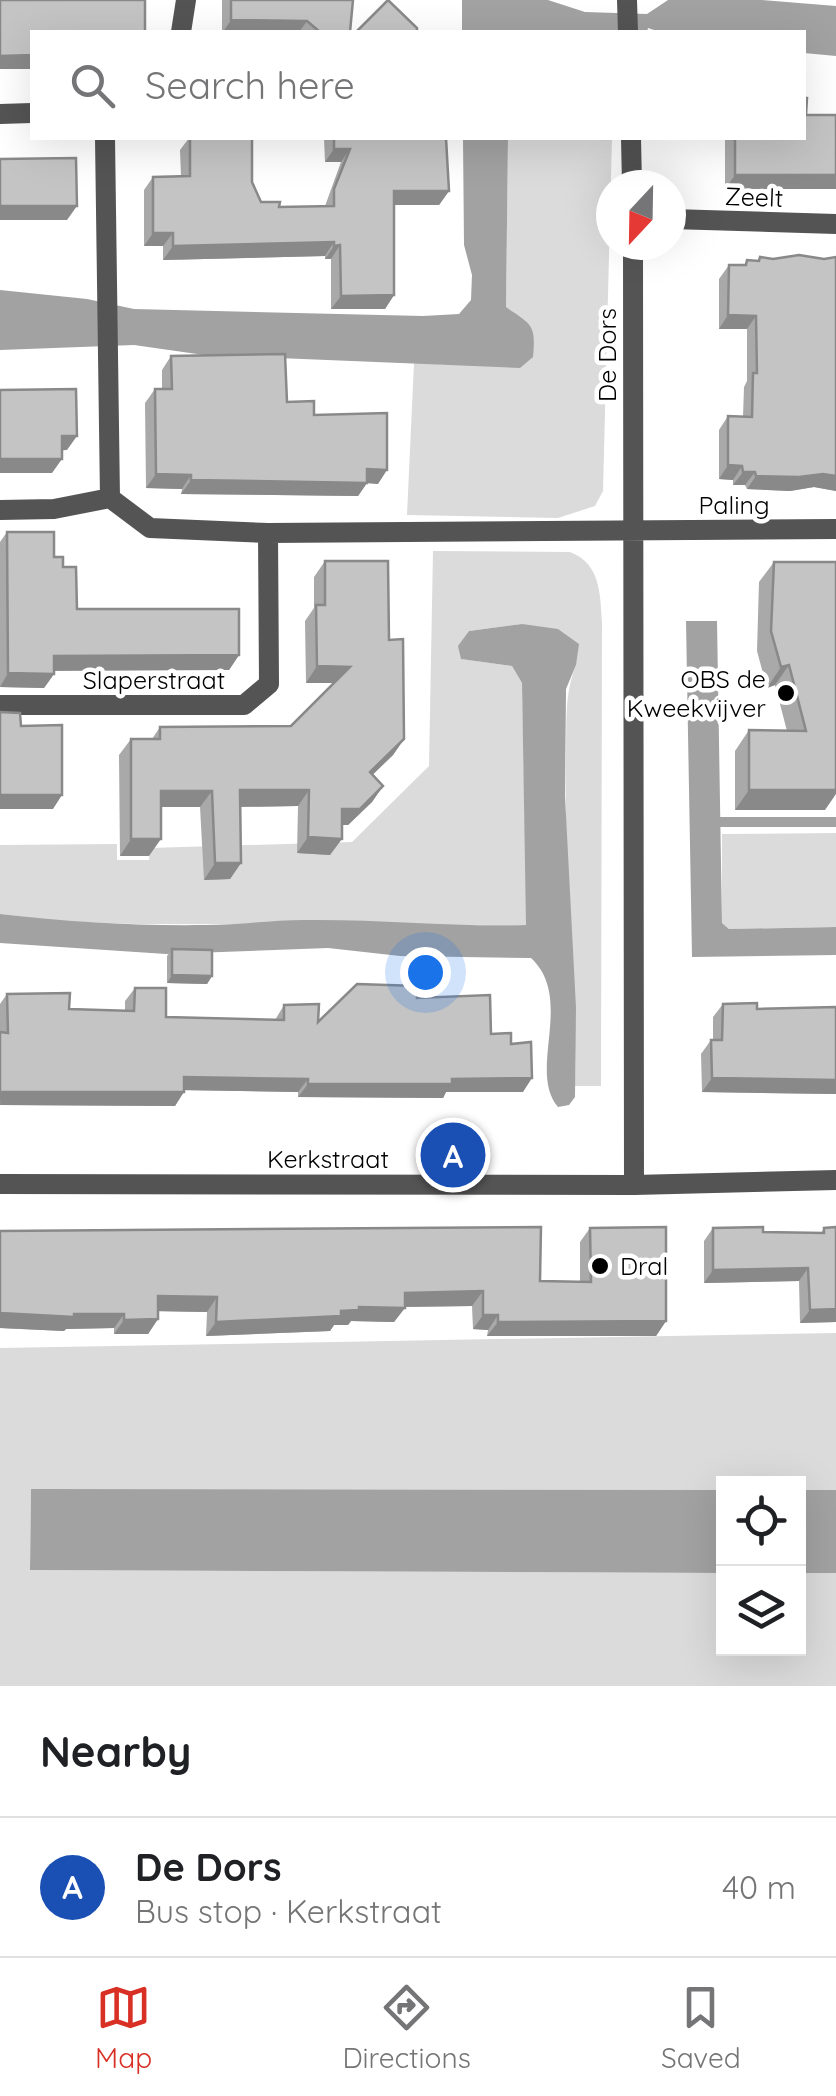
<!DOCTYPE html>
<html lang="en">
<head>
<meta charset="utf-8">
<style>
	:root { --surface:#fff; --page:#f2f2f2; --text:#202124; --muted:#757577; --line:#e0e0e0; --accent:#d93025 }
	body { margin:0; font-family:Quicksand,sans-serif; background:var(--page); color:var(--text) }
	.controls { position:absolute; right:30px; bottom:30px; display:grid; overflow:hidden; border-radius:0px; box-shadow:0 10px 40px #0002 }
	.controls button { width:90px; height:90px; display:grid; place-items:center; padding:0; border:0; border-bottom:2px solid var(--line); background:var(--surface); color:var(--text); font:50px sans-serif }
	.compass { position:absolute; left:596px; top:170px; width:90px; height:90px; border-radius:50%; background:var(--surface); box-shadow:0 10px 40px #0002; rotate:202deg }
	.you { position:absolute; left:425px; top:972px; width:35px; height:35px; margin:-25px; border:8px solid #fff; border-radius:50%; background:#1a73e8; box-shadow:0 0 0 15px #1a73e833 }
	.badge { display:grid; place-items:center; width:65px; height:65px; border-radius:50%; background:var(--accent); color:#fff; font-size:32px; font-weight:700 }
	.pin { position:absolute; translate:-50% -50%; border:5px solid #fff; box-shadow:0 2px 10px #0006 }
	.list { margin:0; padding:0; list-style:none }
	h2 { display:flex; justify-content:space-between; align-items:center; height:130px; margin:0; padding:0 40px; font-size:42px }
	h2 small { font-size:32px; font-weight:400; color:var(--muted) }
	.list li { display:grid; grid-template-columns:65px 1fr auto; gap:30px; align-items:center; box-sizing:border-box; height:140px; padding:0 40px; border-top:2px solid var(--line) }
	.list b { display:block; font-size:38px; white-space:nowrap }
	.list p { margin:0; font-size:32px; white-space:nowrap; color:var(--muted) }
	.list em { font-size:32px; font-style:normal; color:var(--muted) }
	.icon { flex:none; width:55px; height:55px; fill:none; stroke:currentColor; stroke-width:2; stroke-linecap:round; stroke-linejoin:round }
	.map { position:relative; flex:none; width:836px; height:1686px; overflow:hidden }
	.search { position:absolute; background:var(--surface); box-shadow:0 10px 40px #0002; left:30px; right:30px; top:30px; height:110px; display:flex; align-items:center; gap:25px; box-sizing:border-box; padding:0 35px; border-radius:0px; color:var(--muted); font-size:38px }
	.sheet { height:270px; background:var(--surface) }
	nav { display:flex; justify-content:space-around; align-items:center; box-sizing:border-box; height:140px; border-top:2px solid var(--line); background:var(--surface); font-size:28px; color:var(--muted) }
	nav a { display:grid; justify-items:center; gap:5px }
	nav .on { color:var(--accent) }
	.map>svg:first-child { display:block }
</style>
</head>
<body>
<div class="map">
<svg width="836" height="1686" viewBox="0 0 836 1686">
	<rect width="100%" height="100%" fill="#fff"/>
	<!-- green -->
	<path fill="#dbdbdb" d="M508 138H612L603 491 595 506 558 518 407 515 414 363 458 365 506 307Z
		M433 551 570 552C601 564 600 594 602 623L601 1086H575C577 976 563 866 566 755 567 723 564 695 576 665L522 624 469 631 459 647 462 659 512 666 522 683 527 925 134 924 57 921 0 914V845L117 844V860H149L150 848 352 842 429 766Z
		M836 833V927L729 929 722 923V834Z
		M836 1333V1490H799L798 1484H724L723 1490 31 1489 30 1570 723 1573 724 1648H798L799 1573H836V1686H0V1348Z"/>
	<!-- water -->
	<path fill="#a2a2a2" d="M462 0H548L585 12 647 14 668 0H762L836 6V56L804 53V32H660L648 28 647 32H462Z
		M463 138H508L506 307C532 325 536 324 533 357L520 368 204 355 134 345 0 350V290L87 299 134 309 423 316 459 314 471 300 472 275 464 245Z
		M686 621H717L722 923 729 929 836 927V955L692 957Z
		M522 624 558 629 579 644 576 665 566 689 565 796 576 1008 575 1097 569 1105 558 1107C527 1071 575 999 531 958L400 956 328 948 166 954 0 943V914C68 922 137 926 206 925 239 925 272 920 305 920 379 919 452 927 526 925L522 683 512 666 461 659 458 646 469 631Z
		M31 1489 723 1490V1573L30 1570Z
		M799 1490H836V1573H799Z"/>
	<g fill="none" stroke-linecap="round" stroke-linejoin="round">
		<!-- stream -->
		<path stroke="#a2a2a2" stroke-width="10" d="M712 822H836"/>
		<!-- minor -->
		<path stroke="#545454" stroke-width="20" d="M627 0 628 32
			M181 32 186 0
			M0 114 32 113
			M105 138 110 498
			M631 138 632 185
			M671 219 836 224
			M633 245 634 1185
			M0 510 54 509 110 498 150 528 268 533 836 529
			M0 705H244L269 684 268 533"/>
		<!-- tertiary -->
		<path stroke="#545454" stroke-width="20" d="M0 1184 634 1185 836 1180"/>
	</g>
	<!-- wall -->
	<path fill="#a9a9a9" d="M222 0H353L350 32H222Z
		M806 115 836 189H725V138H804Z
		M189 138H252V182L261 202 279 207 325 206 341 162H325L324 138H446L449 191 439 205H394V295L385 309H331V259H325V256L163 260V246H144V190L153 177 181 176 180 150Z
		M760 257 773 259H824L836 257V491L814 487 790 491 747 489 745 485H733V480L719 479V430L728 416 743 417 744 387 747 381V329H719V279L729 265H744L747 260 757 261Z
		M171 356 287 402 314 415 378 484 367 483 358 496 181 494 182 489 146 488 145 403 155 389H162V370Z
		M7 532 54 557 63 567 77 609 239 655 229 670H54V674L44 688 0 687V542Z
		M325 561 389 640 404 739 393 755 372 775 383 786 372 802 348 825H342L330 855 297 853 298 806 240 807 241 863 230 879 204 880 200 807H161L149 856H120L119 755 131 739H152L160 727 291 726 334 683H306L305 621 314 608V577Z
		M774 562 825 810H735V751L749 730 787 731 775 685 767 688 757 651 759 582Z
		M172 949 212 976 207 984 167 983V956Z
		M135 988 166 1017 275 1020 284 1005 318 1022 417 998 511 1044 523 1092H446L443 1098 298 1097V1092L184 1090 175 1106 0 1105V1004L7 994 69 1009 125 1011V1001Z
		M723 1004 757 1009 836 1007V1094L702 1092 701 1054 711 1040H713V1017Z
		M590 1228 666 1321 656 1336H487L488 1330 473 1329 472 1306 405 1307 394 1322 351 1321 348 1325H334L330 1331 206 1336 207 1312 158 1311V1319L148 1334H114V1328L66 1329 64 1331 0 1328V1231L540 1281 580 1282V1242Z
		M713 1228 763 1232 821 1233 824 1228 836 1322 800 1323 799 1281 704 1283V1241Z"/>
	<!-- shaded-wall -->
	<path fill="#898989" d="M231 20 307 21 299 32H223Z
		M32 55V69H0V56Z
		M334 149H350L341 162H325Z
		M735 175H836V189H725Z
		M394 191H449L439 205H384Z
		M0 206H77L67 220H0Z
		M153 233H173L163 246H144Z
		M334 242 325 256 163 260 173 246Z
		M340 245 331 259H325L334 246Z
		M394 295 385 309H331L341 296Z
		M728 315 756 316 747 329H719Z
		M62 436H77L67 450 52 451Z
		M0 459H62L52 473H0Z
		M728 465 742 466 733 480 719 479Z
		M367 469 387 470 378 484 367 483 358 496 181 494 191 480Z
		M743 472H755L745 485H733Z
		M156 474 191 475 182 489 146 488Z
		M823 474 836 476V491L814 487 790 491 747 489 756 476Z
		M239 655 229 670 44 671 54 656Z
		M789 665 775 685 767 688 781 667Z
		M317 666 350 667 339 683H306Z
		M8 673 54 674 44 688 0 687Z
		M404 739 393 755 358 789 370 772Z
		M383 786 372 802 348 825H330L342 809Z
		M240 790H309L298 806 229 807Z
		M749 790H836V794L825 810H735Z
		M161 791H212L200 807H149Z
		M0 795H62L53 809H0Z
		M308 837 342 839 330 855 297 853Z
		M131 839H161L149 856H120Z
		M215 863H241L230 879 204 880Z
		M172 975 212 976 207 984 167 983Z
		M184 1077 308 1079 298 1092 175 1090Z
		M532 1078 523 1092H446L443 1098 298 1097 308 1084Z
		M712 1078 836 1080V1094L702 1092Z
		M1 1092H184L175 1106 0 1105Z
		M808 1268 799 1281 704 1283 713 1270Z
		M483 1291 472 1306 394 1307 405 1293Z
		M158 1296 217 1297 207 1312 148 1311Z
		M359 1307 405 1308 394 1322 351 1321 348 1325H334L330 1331 206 1336 216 1322 341 1311Z
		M836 1309V1322L800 1323 810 1310Z
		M0 1313 74 1314H124L114 1328 66 1329 64 1331 0 1328Z
		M483 1315H498L488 1330 473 1329Z
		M158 1319 148 1334H114L124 1320Z
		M666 1321 656 1336H487L498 1322Z"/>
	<!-- building -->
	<path fill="#c4c4c4" stroke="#898989" stroke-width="2.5" d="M0 0H145V32H32V55L0 56Z
		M231 0H353L350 32H320L307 21 231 20Z
		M388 0 417 28V32H356Z
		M804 98H807L806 115H836V175H735V138H804Z
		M190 138H252V182L261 202H280L279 207 334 206V189L350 149H334V138H446L449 191H394V295L341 296 340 245 334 246V242L173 246V233H153V177L190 176Z
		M76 158 77 206H0V159Z
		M799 255 824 259 836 257V476L823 474 799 477 756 476 755 472H743L742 466 728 465V416L752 417 753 373H757L756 316 728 315 729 265H746L747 260 759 261 760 257 773 259Z
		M285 354 287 402 314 401V415L387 413V470L367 469V483L191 480V475L156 474 155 389H172L171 356Z
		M76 389 77 436H62V459H0V390Z
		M7 532H54V557H63V567H76L77 609H239V655L54 656V674L8 673Z
		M325 561H388L389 640 403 639 404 739 370 772 383 786 360 809H342V839L308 837 309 790H240L241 863H215L212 791H161V839H131V739H160V727L291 726 350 667 317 666 316 605H325Z
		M774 562H836V790H749V730L806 731 789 665 781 667 771 631Z
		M0 712 20 713 21 726 62 725V795H0Z
		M172 949 212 950V976L172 975Z
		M357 984 417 986V998L490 995 491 1034 511 1033V1044L531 1042 532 1078 452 1079V1084H308V1079L184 1077V1092H1L0 1100V1032L8 1033 7 994 70 993 69 1009 134 1011 135 988H166V1017L284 1020V1005L319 1004 318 1022Z
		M757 1003V1009L836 1007V1080L712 1078 711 1040H722L723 1004Z
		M541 1227 540 1281 591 1282 590 1228 666 1227V1321L498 1322V1315H483V1291L405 1293V1308L359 1307V1310L341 1311V1316L216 1322 217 1297 158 1296V1319L124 1320V1314H74V1317L0 1313V1231Z
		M763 1227V1232L824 1233V1228L836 1227V1309L810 1310 808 1268 713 1270V1228Z"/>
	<!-- markers -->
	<g fill="#000" stroke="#fff" stroke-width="4">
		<circle cx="786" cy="693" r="10"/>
		<circle cx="600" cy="1266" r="10"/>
	</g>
	<g text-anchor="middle" stroke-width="9" stroke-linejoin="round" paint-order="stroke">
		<!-- street labels -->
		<g font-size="25" fill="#000" stroke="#fff">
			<text transform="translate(754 197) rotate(2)" y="9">Zeelt</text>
			<text transform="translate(607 355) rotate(-90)" y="9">De Dors</text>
			<text x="734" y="514">Paling</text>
			<text x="154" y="689">Slaperstraat</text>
			<text x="328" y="1168">Kerkstraat</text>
		</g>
		<!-- poi labels -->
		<g font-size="25" fill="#000" stroke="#fff" text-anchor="end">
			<text x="766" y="688">OBS de<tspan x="766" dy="29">Kweekvijver</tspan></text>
			<text x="620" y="1275" text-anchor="start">Dral</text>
		</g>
	</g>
</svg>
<div class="controls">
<button><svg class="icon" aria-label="locate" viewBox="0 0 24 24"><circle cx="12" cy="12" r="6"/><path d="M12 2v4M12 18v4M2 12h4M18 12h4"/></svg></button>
<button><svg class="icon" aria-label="layers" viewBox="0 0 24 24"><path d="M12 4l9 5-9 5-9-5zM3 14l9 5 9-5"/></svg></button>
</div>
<svg class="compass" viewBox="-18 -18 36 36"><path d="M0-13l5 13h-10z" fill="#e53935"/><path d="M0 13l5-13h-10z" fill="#757577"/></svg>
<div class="you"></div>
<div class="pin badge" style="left:453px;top:1155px;background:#1a4fb4">A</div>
<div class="search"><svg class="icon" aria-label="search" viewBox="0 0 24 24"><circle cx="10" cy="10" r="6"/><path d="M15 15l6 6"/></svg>Search here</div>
</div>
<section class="sheet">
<h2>Nearby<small></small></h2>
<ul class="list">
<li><span class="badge" style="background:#1a4fb4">A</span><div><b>De Dors</b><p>Bus stop · Kerkstraat</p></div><em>40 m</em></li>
</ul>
</section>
<nav>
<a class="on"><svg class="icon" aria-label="map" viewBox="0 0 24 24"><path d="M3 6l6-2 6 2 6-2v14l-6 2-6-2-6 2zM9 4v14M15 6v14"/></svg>Map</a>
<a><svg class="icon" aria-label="directions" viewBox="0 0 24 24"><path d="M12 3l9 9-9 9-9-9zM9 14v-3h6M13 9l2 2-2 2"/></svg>Directions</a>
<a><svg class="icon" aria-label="saved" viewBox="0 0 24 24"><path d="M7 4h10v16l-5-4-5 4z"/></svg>Saved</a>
</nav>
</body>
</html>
